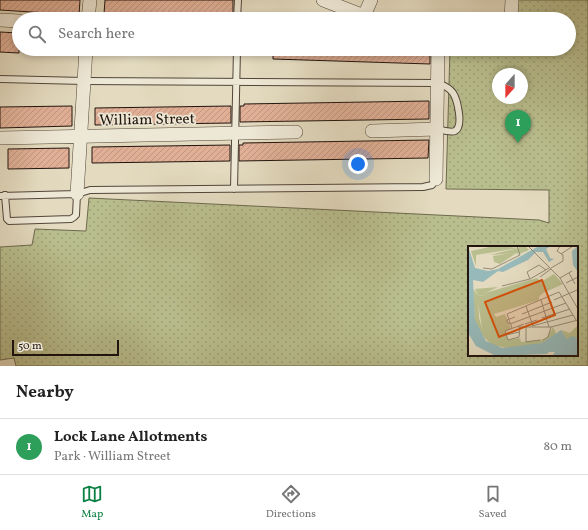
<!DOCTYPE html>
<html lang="en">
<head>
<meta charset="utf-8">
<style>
	:root { --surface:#fff; --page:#f2f2f2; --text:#222; --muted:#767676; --line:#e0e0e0; --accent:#0b8043 }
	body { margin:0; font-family:Vollkorn,serif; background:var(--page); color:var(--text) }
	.compass { position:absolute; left:492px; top:68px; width:36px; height:36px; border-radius:50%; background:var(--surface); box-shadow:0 2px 6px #0003; rotate:201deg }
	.scale { position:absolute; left:12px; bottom:10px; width:107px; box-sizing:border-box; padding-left:4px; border:2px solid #22150e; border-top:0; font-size:11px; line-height:14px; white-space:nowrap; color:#22150e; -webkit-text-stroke:3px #ede7d5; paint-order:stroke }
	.you { position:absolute; left:358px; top:164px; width:14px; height:14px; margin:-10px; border:3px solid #fff; border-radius:50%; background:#1a73e8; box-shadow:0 0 0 6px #1a73e833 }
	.badge { display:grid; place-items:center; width:26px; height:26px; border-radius:50%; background:var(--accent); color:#fff; font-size:13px; font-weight:700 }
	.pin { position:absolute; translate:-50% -33px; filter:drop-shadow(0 1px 2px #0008) }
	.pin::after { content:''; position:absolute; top:21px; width:14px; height:12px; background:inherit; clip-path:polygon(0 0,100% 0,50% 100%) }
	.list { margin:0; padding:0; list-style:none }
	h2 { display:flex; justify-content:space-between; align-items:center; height:52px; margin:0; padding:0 16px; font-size:17px }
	h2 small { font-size:13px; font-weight:400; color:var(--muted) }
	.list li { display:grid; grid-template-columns:26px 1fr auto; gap:12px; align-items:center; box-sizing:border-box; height:56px; padding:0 16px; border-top:1px solid var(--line) }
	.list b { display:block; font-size:15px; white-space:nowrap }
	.list p { margin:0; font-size:13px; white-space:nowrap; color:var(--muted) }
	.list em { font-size:13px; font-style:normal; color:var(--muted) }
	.icon { flex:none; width:22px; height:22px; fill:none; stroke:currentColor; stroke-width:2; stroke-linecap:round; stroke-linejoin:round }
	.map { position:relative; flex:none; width:588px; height:366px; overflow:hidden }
	.search { position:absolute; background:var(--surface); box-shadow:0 2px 6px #0003; left:12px; right:12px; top:12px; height:44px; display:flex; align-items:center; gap:10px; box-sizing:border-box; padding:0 14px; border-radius:22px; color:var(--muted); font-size:15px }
	.sheet { height:108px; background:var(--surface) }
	nav { display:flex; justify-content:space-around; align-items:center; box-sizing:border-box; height:56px; border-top:1px solid var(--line); background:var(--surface); font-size:11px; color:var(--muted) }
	nav a { display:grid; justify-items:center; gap:2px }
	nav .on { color:var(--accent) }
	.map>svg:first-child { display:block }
</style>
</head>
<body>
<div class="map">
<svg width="588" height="366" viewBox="0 0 588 366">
	<defs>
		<pattern id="park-dots" width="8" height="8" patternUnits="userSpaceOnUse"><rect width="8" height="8" fill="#b9be8e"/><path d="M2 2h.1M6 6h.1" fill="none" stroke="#9fa279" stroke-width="1.8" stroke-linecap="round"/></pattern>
		<pattern id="building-hatch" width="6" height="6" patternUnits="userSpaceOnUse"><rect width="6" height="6" fill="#e0af96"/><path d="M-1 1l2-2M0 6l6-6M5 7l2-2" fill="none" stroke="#c09680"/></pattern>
	</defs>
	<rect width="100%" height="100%" fill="#e3dabf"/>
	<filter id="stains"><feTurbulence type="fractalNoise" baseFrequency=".005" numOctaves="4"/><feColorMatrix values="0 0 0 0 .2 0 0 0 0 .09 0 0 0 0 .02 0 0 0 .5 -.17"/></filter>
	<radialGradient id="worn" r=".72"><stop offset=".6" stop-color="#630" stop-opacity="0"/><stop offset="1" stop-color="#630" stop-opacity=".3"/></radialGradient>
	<!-- park -->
	<path fill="url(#park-dots)" stroke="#6e6a4e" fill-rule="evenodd" d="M512 0H588V366H16L14 358 0 360V247L32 245 35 229 86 231 89 198 539 220 549 223V190L446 189 450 49H569V19H511ZM498 74H522V98H498ZM469 247H577V355H469Z"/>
	<!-- building -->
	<path fill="url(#building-hatch)" stroke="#22150e" d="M0 0H80L79 15 0 10Z
		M105 0H233V18L104 14Z
		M0 32 19 33V53L0 52Z
		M273 49H430V64L273 59Z
		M429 101V119L240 122V106H244V104Z
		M72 106V126L0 128V107Z
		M231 106V123L95 125V108Z
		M429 140 428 158 239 161V145H243V143Z
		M230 145V161L92 163V147Z
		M69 148V168L8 169V149Z"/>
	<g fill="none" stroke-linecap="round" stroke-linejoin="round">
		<defs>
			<path id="service" d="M237 19 238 0
				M0 79 84 81 438 83C443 85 449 87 453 93 457 99 464 126 455 131 451 133 442 130 437 129
				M234 189 237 49
				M5 195 7 219 9 221 71 219 74 217 76 215 77 194
				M0 196 77 194 90 190 423 187 432 185 436 179"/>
			<path id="minor" d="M323 0 372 19
				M364 16 371 0
				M88 19 90 0
				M511 19 512 0
				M0 20 19 21
				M372 131 437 129
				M0 138 296 132
				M436 179 438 49
				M77 194 86 49"/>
		</defs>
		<!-- service casing -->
		<use href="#service" stroke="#52463a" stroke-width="8"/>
		<!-- minor casing -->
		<use href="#minor" stroke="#52463a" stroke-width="14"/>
		<!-- service -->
		<use href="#service" stroke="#ede7d5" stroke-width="6"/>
		<!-- minor -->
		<use href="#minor" stroke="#ede7d5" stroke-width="13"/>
	</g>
	<g text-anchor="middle" stroke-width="3.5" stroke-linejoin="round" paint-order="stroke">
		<!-- street labels -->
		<g font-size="15" fill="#22150e" stroke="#ede7d5">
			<text transform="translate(147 119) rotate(-1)" y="5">William Street</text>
		</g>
	</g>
	<!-- overview -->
	<g transform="translate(468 246)">
		<rect width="110" height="110" fill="#e3dabf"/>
		<path d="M26 0 51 2 8 9V20L3 5ZM50 6 32 18 26 16 25 10ZM5 43 10 49 11 72 14 82 40 94 52 92 53 96 78 93 85 81 88 87 86 91 79 96 65 99 39 102 24 99 16 91 7 76Z" fill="#b9be8e"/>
		<path d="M50 0H57L61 4 49 9 50 7 21 9 51 2ZM30 41 17 47 16 50 10 49 7 43ZM110 79V92L99 93 93 84 102 87Z" fill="#b9be8e"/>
		<path d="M86 28 95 38 75 47 71 51V54L26 68 28 71 37 68 43 83 37 85 42 98 25 94 14 82 9 49 16 50 17 47 69 32 73 36Z" fill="#b9be8e"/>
		<path d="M0 0 7 22 20 25 30 23 71 0H83L78 3 82 12 86 13 81 16 75 6H68L60 14 35 26 30 25 15 36 5 34 7 74 18 95 34 102 74 97 93 84 99 93 104 90 110 92V110H84L87 106H81L79 108 28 110 8 100 0 87ZM110 0V26L105 19 104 5Z" fill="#97b9b9"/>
		<path fill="none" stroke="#968b78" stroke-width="1" d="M60 0 92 32 110 63M93 8 105 0M15 22 24 23 52 9 49 0M83 22 95 15V9L89 5 92 0M101 27 107 38M72 31 83 23M92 32 104 25M62 33 59 26 71 19 78 24M98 37 110 31M34 40 62 33 81 22M73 54 81 81M86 54 109 44M58 60 65 80M54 68 84 56M47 71 39 74V76L42 78 98 57M74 72 102 63M57 78 69 74M64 80 105 69M50 81H83L110 74M52 81 51 91 40 94 37 85 56 78M58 81V96L72 94M44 82 39 68 91 46 108 74M38 89 51 86M75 94 80 91 83 81"/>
		<path fill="#d4520c" fill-opacity="0.15" stroke="#d4520c" stroke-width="2" d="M74 34 87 69 31 91 17 56Z"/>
		<rect width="110" height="110" fill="none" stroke="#22150e" stroke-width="2"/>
	</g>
	<rect width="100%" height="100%" filter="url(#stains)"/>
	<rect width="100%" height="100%" fill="url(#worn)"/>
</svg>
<svg class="compass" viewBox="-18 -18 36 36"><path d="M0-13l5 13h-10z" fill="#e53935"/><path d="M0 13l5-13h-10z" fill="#767676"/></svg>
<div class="scale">50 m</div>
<div class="you"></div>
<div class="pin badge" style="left:518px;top:143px;background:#2e9e5b">1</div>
<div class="search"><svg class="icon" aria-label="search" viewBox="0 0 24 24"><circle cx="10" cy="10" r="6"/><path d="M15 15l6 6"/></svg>Search here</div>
</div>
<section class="sheet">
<h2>Nearby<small></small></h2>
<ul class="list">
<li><span class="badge" style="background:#2e9e5b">1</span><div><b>Lock Lane Allotments</b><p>Park · William Street</p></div><em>80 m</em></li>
</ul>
</section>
<nav>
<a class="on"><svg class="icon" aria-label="map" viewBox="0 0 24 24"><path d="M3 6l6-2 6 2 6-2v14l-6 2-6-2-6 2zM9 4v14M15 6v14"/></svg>Map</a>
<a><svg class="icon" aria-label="directions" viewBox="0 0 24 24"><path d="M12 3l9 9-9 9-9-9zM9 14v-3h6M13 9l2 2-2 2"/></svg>Directions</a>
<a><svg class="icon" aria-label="saved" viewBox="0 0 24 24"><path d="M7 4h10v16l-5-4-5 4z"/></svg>Saved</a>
</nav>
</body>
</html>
